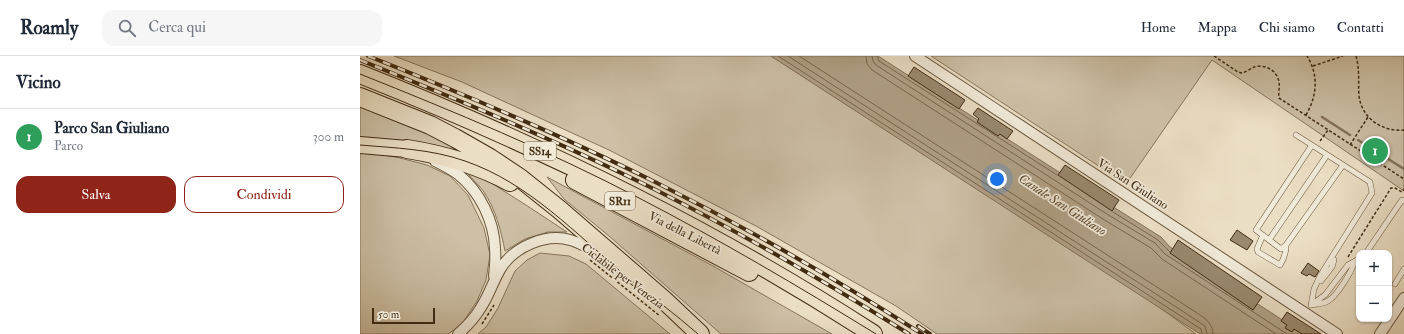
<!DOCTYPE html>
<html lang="it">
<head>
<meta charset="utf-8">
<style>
	:root { --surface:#fff; --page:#f6f6f7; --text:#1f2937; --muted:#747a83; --line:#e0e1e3; --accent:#8f2418 }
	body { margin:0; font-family:"IM FELL Double Pica",serif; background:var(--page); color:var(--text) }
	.controls { position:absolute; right:12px; bottom:12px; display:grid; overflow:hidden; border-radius:8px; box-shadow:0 1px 3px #0004 }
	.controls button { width:36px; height:36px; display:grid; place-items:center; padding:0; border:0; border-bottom:1px solid var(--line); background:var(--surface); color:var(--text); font:20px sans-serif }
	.scale { position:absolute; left:12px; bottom:10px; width:63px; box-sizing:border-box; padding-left:4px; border:2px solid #412c11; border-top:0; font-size:11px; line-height:14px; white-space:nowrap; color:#412c11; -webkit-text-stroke:3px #f1ead9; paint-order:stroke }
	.you { position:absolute; left:637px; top:123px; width:14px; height:14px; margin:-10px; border:3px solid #fff; border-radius:50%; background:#1a73e8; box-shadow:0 0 0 6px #1a73e833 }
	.badge { display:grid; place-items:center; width:26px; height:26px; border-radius:50%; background:var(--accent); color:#fff; font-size:13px; font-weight:700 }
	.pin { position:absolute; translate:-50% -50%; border:2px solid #fff; box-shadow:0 1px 4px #0006 }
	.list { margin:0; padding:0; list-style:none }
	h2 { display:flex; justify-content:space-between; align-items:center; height:52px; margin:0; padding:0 16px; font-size:17px }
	h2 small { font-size:13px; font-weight:400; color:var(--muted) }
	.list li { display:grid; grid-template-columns:26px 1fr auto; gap:12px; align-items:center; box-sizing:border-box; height:56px; padding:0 16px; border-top:1px solid var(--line) }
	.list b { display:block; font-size:15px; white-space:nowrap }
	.list p { margin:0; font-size:13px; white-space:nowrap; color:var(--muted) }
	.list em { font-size:13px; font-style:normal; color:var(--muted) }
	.actions { display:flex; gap:8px; padding:12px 16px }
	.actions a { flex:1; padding:9px 0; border:1px solid var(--accent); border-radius:12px; text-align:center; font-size:14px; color:var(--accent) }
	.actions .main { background:var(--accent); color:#fff }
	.icon { flex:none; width:22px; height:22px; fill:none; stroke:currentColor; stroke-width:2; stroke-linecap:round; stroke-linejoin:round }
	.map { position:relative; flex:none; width:1044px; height:278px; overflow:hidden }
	header { display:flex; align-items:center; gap:24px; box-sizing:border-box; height:56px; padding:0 20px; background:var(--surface); border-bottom:1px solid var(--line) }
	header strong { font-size:19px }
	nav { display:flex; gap:22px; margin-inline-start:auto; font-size:14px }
	.search { width:280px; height:36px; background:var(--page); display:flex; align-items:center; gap:10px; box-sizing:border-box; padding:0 14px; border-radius:12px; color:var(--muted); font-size:15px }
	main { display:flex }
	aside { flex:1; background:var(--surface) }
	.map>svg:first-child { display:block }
</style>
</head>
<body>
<header>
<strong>Roamly</strong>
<div class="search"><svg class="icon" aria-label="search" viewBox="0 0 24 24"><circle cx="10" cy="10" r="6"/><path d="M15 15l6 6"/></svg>Cerca qui</div>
<nav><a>Home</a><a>Mappa</a><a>Chi siamo</a><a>Contatti</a></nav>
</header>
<main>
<aside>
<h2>Vicino<small></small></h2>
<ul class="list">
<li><span class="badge" style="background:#2e9e5b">1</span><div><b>Parco San Giuliano</b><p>Parco</p></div><em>300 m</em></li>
</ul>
<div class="actions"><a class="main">Salva</a><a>Condividi</a></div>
</aside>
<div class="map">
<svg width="1044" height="278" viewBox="0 0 1044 278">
	<rect width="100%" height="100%" fill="#eadec4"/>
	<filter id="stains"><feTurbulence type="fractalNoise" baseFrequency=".005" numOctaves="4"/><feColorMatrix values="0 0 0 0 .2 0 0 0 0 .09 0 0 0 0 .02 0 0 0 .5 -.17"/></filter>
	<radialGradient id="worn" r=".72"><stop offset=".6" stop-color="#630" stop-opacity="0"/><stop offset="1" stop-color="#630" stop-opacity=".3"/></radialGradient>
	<!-- green -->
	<path fill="#cdc0a6" stroke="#87765c" d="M34 0H411L795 248 836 278H577L536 250 396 170 251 95 102 26Z
		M571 0H1044V135L852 4 766 128Z
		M0 50 87 83 127 107 0 84Z
		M0 95 40 102 67 109 90 120 108 139 124 172 130 199 126 224 117 245 102 268 88 278H0Z
		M106 111 169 151 207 176H188L165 183 145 195C141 175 136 154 124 136 118 127 108 122 106 111Z
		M187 121 353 210 472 278H361L249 180 204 143Z
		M180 197 209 200 226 208 310 278H118L126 271 138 252 155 215 167 204Z"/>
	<!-- water -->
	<path fill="#b1a187" stroke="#847258" d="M411 0H518L755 152 801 181 810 191 944 278H840Z"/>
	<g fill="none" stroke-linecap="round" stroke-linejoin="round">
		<!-- shore -->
		<path stroke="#79664c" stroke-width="1" d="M418 0 827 264 841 273 842 278
			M428 0 830 260 845 270 847 278
			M439 0 834 255C843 261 853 266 853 278
			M506 0 507 8 512 14 746 165 791 192 802 203 916 278
			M512 0 513 5 516 9 750 160 795 187 805 198 927 278
			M517 0 519 5 697 119
			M753 156 798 184 810 196"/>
		<!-- stream -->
		<path stroke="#847258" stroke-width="2.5" d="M962 61 990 79
			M998 84 1044 113"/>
	</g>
	<!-- building -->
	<path fill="#99896e" stroke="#412c11" d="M554 11 605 44 599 53 548 20Z
		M618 52 653 75 647 83 640 78 638 80 617 66 619 63 613 58Z
		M705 109 759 144 752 155 698 119Z
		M877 174 893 185 887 194 870 184Z
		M818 184 902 241 893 254 810 197Z
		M948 207 959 215 955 221 949 218 947 220 941 217Z
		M927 256 961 278H942L934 273 932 276 925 272 927 269 921 265Z"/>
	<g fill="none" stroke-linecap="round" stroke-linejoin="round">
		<defs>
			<path id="lane" d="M936 79 1010 126 1012 137 960 220 954 233 951 249
				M952 89 896 174 921 193 926 189 983 109
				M903 179 897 193 898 196 920 209C924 203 926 197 926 189
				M909 184 967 99
				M1006 197 1042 144 1044 145
				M961 225 972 211 974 204
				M1035 228 1044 213
				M951 249 965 239 988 209 999 203
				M952 249C957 248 963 248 968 245 977 240 992 215 995 205"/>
			<path id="street" d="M555 0 977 278
				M75 105C83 109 91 113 99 119 120 136 134 165 135 192 136 202 135 211 134 220
				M98 278C106 271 114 263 120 253 129 240 133 225 141 212 154 191 186 177 210 184 221 187 231 194 241 198
				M1020 278 1044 242"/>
			<path id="primary" d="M0 89 47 93"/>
			<path id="highway" d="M0 18C179 89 351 173 513 278
				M0 41 70 69 95 82 130 102 160 122 200 154 304 244 340 278
				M47 93C84 99 117 108 150 126
				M215 124 389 216"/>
		</defs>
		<!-- lane casing -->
		<use href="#lane" stroke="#6b583e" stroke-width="6"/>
		<!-- street casing -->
		<use href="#street" stroke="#6b583e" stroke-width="12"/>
		<!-- primary casing -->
		<use href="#primary" stroke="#412c11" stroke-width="18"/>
		<!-- highway casing -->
		<use href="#highway" stroke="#412c11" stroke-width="20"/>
		<!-- path -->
		<path stroke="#412c11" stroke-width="1.5" stroke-dasharray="3 2" stroke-linecap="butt" d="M854 0 878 16 882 17C886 16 890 13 894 11 905 8 917 14 919 26 920 31 918 36 919 42L1044 123
			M996 0C1000 14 998 27 999 40 1002 63 1023 76 1044 74
			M953 10 983 0
			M946 59C957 40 959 19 947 0
			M960 85 968 74
			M990 89 1008 61
			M988 201 1031 132H1035L1042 136 1044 133
			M230 204 300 260
			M122 268 134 249"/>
		<!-- lane -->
		<use href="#lane" stroke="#f1ead9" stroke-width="5"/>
		<!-- street -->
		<use href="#street" stroke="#f1ead9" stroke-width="10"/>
		<!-- primary -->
		<use href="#primary" stroke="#eadec4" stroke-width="16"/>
		<!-- highway -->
		<use href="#highway" stroke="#eadec4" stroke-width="18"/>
		<!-- tram -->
		<path stroke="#412c11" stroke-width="1" d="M0 18C95 56 189 95 279 142 360 184 438 230 516 278
			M0 89C35 92 71 93 105 105 169 127 216 178 267 221 291 240 315 258 338 278"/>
		<defs>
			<path id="rail" d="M8 0C106 39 203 80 297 127 387 172 476 223 562 278
				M0 4C99 44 198 85 294 133 381 177 466 226 549 278
				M558 270 570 278"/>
		</defs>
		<!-- rail casing -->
		<use href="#rail" stroke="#412c11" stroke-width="4"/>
		<!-- rail -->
		<use href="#rail" stroke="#f1ead9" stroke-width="2.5" stroke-dasharray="8" stroke-linecap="butt"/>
	</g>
	<g text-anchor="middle" stroke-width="3.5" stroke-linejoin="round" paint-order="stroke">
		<!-- shield labels -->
		<g fill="#f1ead9" stroke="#76654d" stroke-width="1">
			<rect x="164" y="86" width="32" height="18" rx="3"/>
			<rect x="245" y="136" width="30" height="18" rx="3"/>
		</g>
		<g font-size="11" font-weight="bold" fill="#412c11">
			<text x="180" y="99">SS14</text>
			<text x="260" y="149">SR11</text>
		</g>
		<!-- street labels -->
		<g font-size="12" fill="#412c11" stroke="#f1ead9">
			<text transform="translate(773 128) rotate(33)" y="4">Via San Giuliano</text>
			<text transform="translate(325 177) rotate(27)" y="4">Via della Libertà</text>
			<text transform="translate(263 220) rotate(37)" y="4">Ciclabile per Venezia</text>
		</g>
		<!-- water labels -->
		<g font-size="13" font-style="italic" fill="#5d492e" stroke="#f1ead9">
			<text transform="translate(703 148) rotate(33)" y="5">Canale San Giuliano</text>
		</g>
	</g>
	<rect width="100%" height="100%" filter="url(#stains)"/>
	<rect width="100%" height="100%" fill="url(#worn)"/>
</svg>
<div class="controls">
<button>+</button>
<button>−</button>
</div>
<div class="scale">50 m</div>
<div class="you"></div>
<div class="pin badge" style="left:1015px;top:95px;background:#2e9e5b">1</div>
</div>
</main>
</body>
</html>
